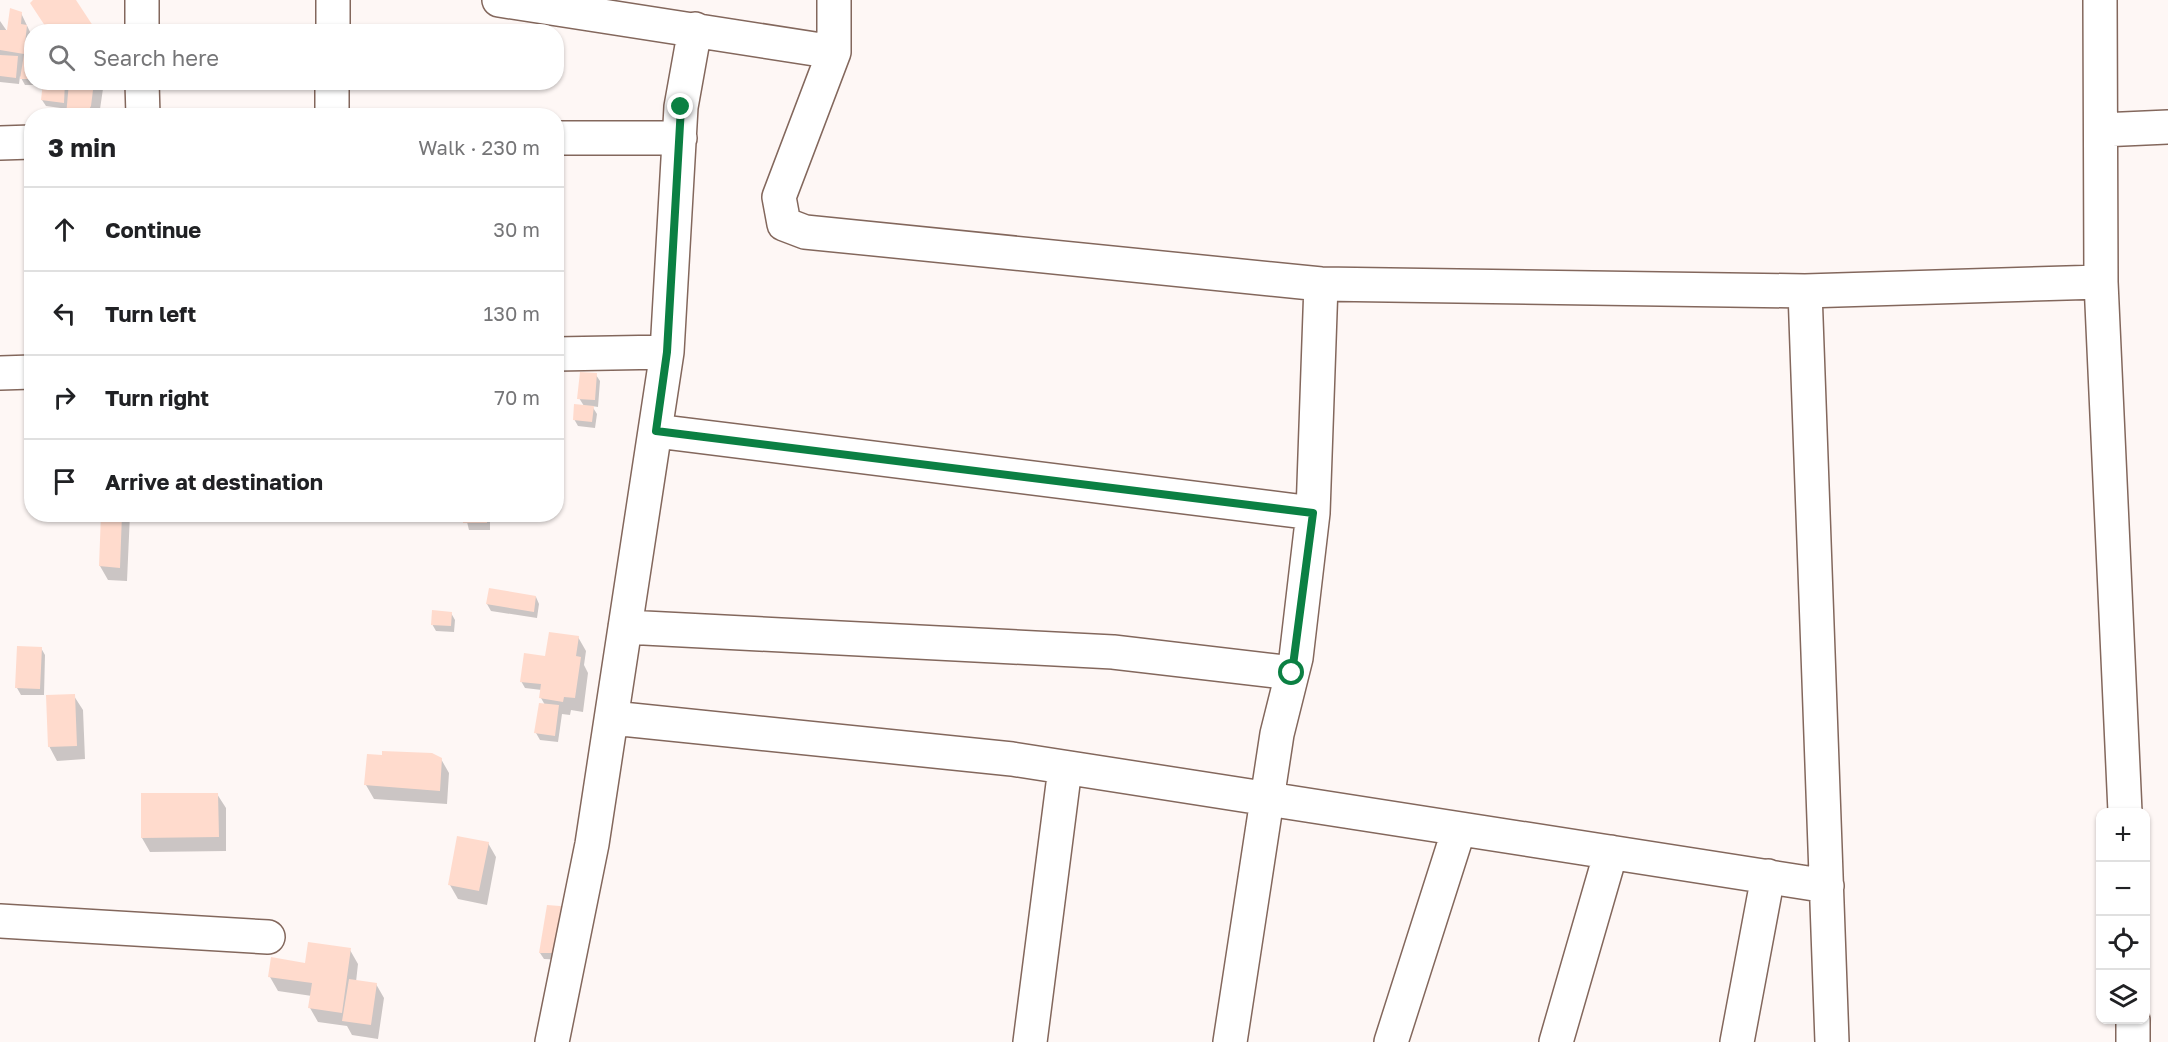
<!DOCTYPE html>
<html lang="en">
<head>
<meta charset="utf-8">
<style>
	:root { --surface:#fff; --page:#f2f2f2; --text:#202124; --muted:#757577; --line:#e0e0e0 }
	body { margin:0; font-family:"Golos Text",sans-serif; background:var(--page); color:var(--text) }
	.controls { position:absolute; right:18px; bottom:18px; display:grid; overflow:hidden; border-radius:12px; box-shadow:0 2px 4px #0004 }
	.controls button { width:54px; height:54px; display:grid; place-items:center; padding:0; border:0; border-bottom:2px solid var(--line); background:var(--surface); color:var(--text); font:30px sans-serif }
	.stop { position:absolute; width:18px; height:18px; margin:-14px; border:4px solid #0b8043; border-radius:50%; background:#fff }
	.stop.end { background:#0b8043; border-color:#fff; box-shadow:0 2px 6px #0008 }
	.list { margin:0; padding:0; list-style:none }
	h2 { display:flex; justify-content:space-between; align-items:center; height:78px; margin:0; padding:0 24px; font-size:26px }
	h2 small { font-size:20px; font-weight:400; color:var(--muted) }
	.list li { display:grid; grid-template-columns:39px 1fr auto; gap:18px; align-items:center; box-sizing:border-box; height:84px; padding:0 24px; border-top:2px solid var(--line) }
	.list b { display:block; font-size:22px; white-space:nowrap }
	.list em { font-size:20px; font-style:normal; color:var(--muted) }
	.icon { flex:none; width:33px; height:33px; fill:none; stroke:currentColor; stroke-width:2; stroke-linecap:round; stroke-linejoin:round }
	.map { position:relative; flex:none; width:2168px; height:1042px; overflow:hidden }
	.search { position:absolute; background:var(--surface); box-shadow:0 2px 4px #0004; left:24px; top:24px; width:540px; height:66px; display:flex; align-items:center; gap:15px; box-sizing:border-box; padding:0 21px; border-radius:24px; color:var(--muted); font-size:22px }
	.panel { position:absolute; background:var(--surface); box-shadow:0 2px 4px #0004; left:24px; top:108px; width:540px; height:414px; border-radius:24px }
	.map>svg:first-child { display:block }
</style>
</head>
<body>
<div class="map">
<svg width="2168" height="1042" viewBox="0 0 2168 1042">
	<rect width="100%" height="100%" fill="#fef7f5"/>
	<!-- shadow -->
	<path fill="#0003" d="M21 13 32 36V82H41L40 85H25L20 76 19 84 0 82V21L9 34Z
		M44 82H104L99 116H68V109L46 106 42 100Z
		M596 375 600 381 598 407 592 406 597 414 595 428 578 426 574 419 584 406 579 398Z
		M102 514H130L127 581 108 580 100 566Z
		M465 514H490V530H469Z
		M536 597 539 604 537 618 491 611 487 604Z
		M451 613 455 620 454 632 436 631 432 624Z
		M578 637 586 651 584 665 588 673 583 712 571 710 570 715 562 714 558 742 540 740 536 733 545 705 541 698 542 690 525 688 521 681 544 657Z
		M18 647 41 648 45 655 44 695H21L17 688Z
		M74 696 83 710 85 759 57 761 49 746Z
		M441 759 449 773 447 804 374 799 366 785Z
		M217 794 226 808V851L150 852 142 838Z
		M488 843 496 857 487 905 458 899 450 885Z
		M548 907 567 960 544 959 540 953Z
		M350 950 358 964 356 982 376 984 384 998 378 1039 352 1035 347 1026 318 1022 310 1008 312 996 278 991 270 977Z"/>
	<!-- building -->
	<path fill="#ffdbcd" d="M33 0H76L97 32H49L30 3Z
		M10 8 22 12 21 24 27 25 24 54 32 55V79H20L24 54 0 50V30H7Z
		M314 25 317 32H266V27Z
		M0 55 18 56 16 78 0 76Z
		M43 82H65L64 103 41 100Z
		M69 82H94L91 106 85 116H66Z
		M580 372 597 373 595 400 577 399Z
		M574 404 594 406 592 422 573 420Z
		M101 514H122L120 568 99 566Z
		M463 514H487V523H463Z
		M489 588 536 596 534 612 486 604Z
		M432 610 452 612 451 626 431 625Z
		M549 632 579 636 576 656 581 657 575 698 564 697 563 702 539 698 541 684 520 682 524 653 545 656Z
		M17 646 42 647 40 689 15 688Z
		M75 694 77 746 48 747 46 695Z
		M539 703 559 705 555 736 534 733Z
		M382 751 432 753 442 758 440 791 364 785 367 754 382 755Z
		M141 793H218L219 837 141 838Z
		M457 836 489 842 479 891 448 885Z
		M547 905 573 907 564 953H539Z
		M308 942 351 948 342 1013 308 1008 312 983 268 977 271 957 305 963Z
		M349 979 377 983 371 1025 342 1021Z"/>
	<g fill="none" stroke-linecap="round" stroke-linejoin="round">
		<defs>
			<path id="street" d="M142 0V32
				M499 0 834 52
				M834 0V52L779 197 784 224 805 232 1321 284 1805 291 2101 282
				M2100 0 2101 282 2125 812
				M333 32V0
				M142 82 143 116
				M332 116V82
				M2101 130 2168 127
				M556 138H680
				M0 143 32 142
				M1805 291 1832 1042
				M667 352 681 107 695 29
				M0 373 32 372
				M656 431 1313 513 1321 284
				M625 627 1113 652 1292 673
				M612 718 1012 759 1827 886
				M0 921 268 937
				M2133 1020V1042
				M552 1042 592 844 667 352 556 354
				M1030 1042 1065 768
				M1230 1042 1277 734 1296 658 1313 513
				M1391 1042 1459 829
				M1556 1042 1611 852
				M1737 1042 1768 876"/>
		</defs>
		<!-- street casing -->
		<use href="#street" stroke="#83675c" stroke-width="36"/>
		<!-- street -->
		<use href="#street" stroke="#fff" stroke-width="33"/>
	</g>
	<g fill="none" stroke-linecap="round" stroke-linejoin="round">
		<!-- route -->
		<path stroke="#0b8043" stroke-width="8" d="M681 107 667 352 656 431 1313 513 1292 673"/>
	</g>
</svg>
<div class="controls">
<button>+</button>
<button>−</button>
<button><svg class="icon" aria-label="locate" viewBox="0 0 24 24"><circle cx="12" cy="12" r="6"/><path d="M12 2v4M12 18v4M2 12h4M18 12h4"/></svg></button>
<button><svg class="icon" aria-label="layers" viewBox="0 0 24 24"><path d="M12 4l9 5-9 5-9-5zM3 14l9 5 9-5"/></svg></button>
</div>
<div class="stop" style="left:1292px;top:673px"></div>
<div class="stop end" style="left:681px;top:107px"></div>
<div class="search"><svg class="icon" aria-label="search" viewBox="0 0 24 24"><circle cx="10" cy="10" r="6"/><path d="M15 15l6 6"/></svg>Search here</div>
<section class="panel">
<h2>3 min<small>Walk · 230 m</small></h2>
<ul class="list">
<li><svg class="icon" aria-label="ahead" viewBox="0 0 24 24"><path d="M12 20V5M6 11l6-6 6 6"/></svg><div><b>Continue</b></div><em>30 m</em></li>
<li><svg class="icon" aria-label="left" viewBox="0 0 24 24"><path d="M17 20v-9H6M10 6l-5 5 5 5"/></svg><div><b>Turn left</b></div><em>130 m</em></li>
<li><svg class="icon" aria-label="right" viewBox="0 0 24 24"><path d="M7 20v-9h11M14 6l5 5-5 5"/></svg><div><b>Turn right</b></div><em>70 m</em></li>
<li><svg class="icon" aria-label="arrive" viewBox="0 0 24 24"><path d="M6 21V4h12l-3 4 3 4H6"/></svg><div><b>Arrive at destination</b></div></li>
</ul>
</section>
</div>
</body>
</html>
